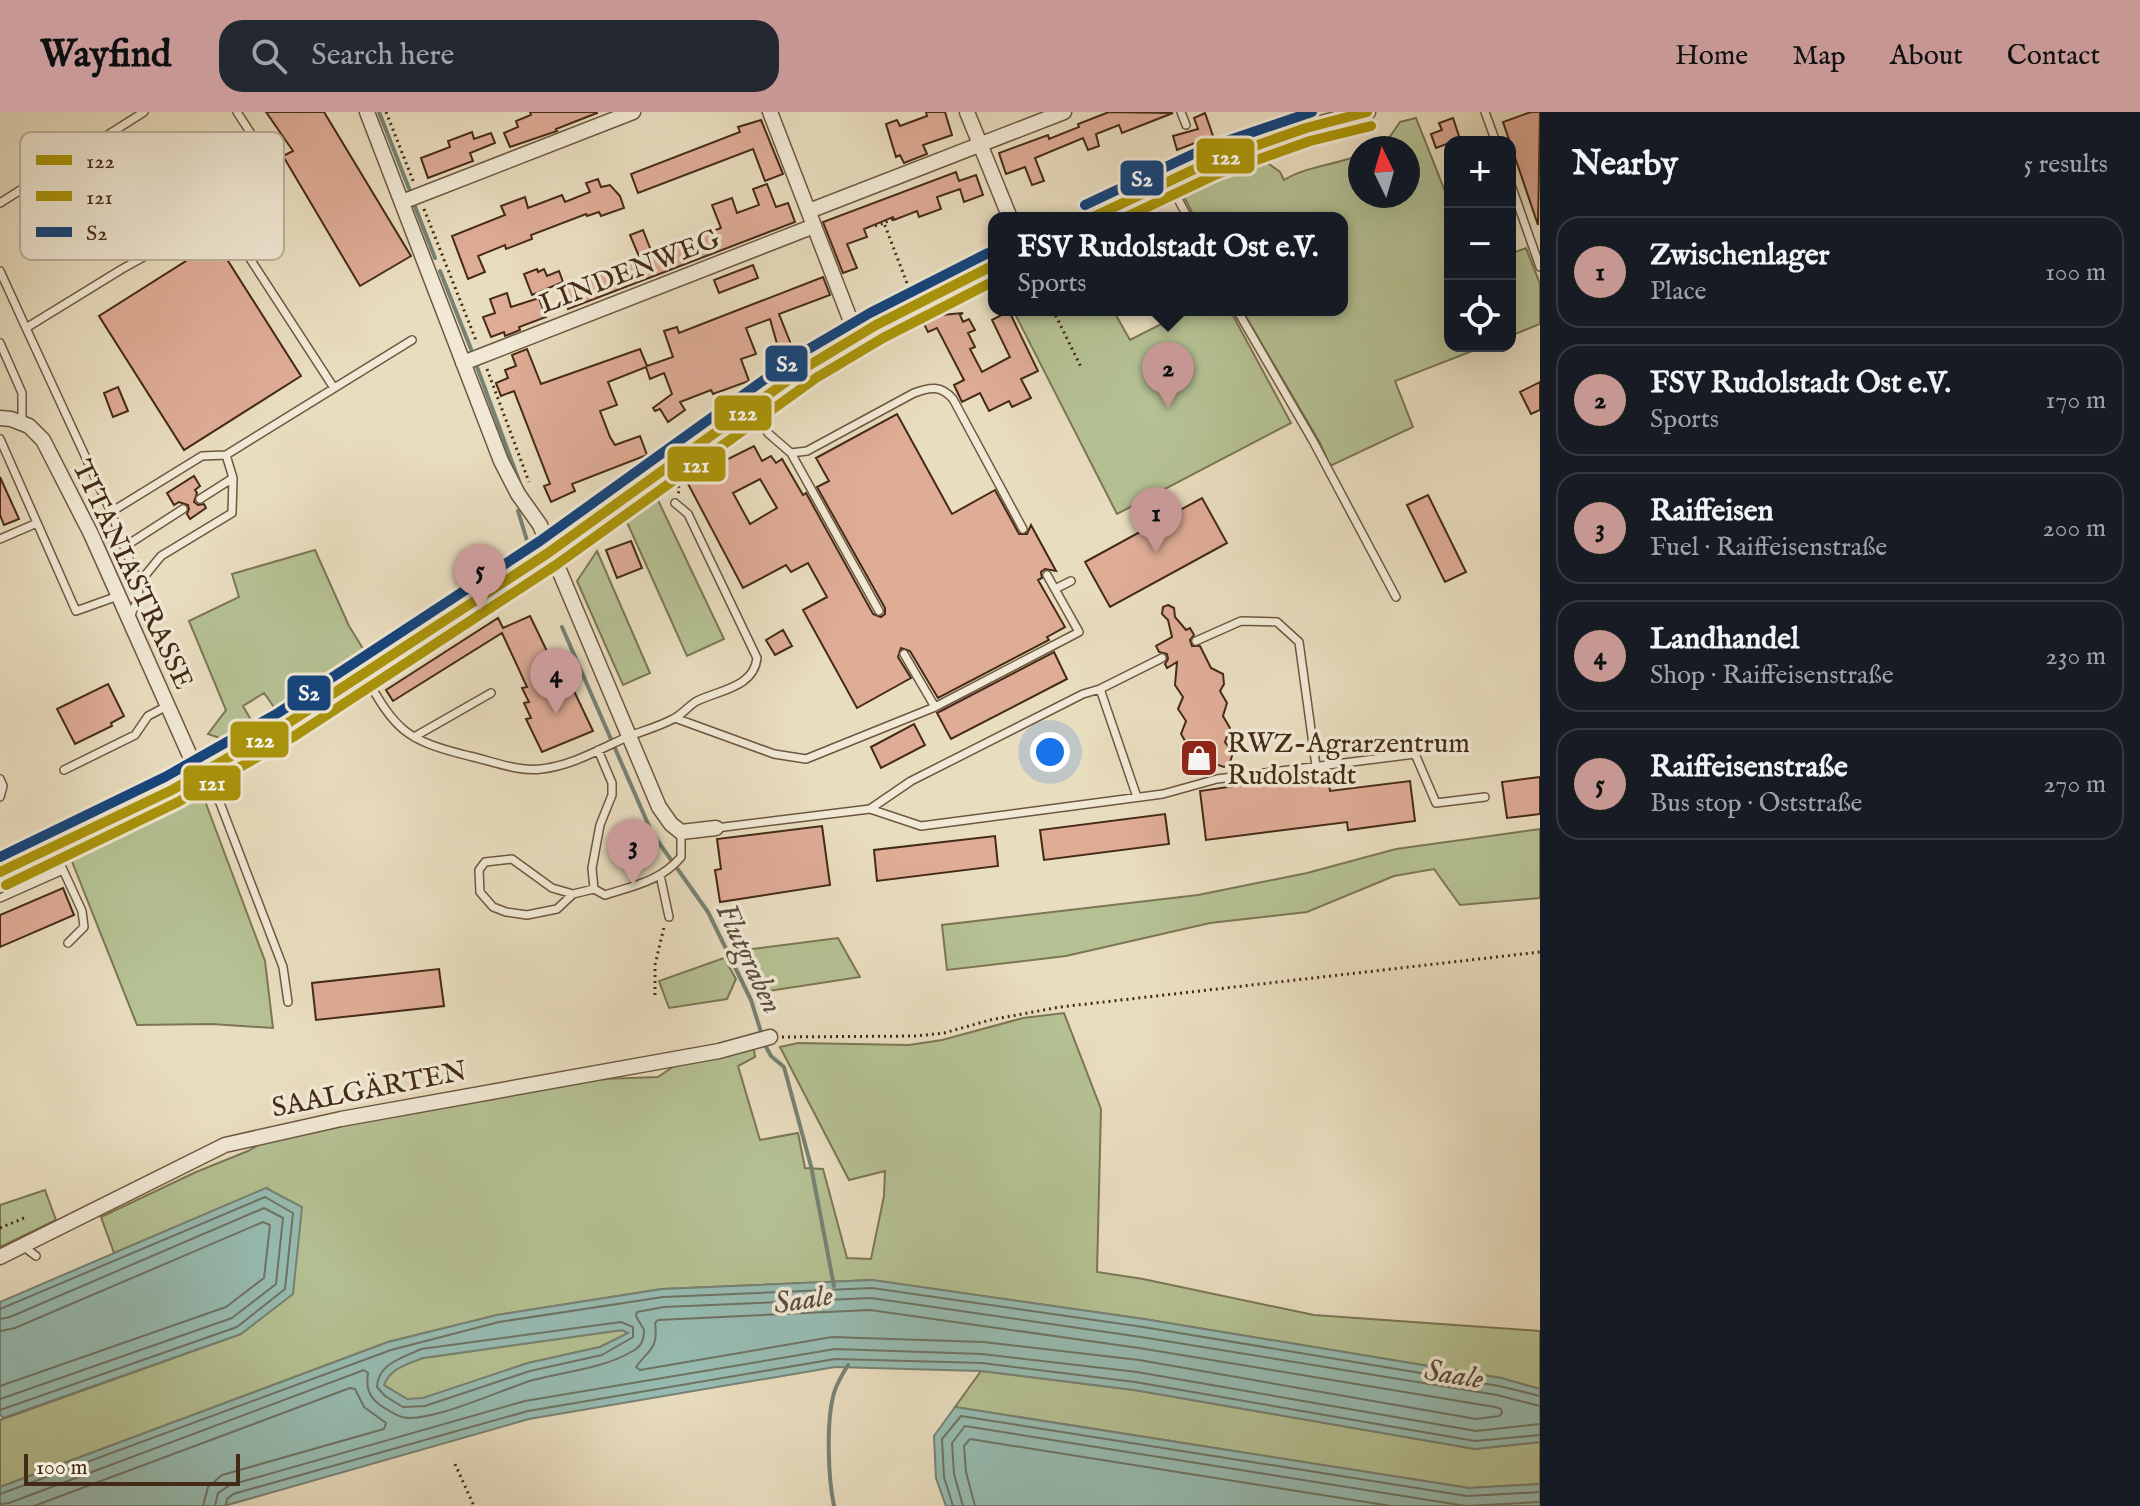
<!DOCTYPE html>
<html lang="en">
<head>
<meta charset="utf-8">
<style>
	:root { --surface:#171b24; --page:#242831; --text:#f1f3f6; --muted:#9ea1a6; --line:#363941; --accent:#c59692 }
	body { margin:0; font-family:"IM FELL English",serif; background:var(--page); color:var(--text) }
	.controls { position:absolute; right:24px; top:24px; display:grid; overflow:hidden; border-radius:16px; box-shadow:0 8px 32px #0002 }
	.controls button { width:72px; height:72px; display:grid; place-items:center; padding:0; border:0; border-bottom:2px solid var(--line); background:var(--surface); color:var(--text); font:40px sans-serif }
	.compass { position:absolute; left:1348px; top:24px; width:72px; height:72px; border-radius:50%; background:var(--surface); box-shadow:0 8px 32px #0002; rotate:355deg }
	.scale { position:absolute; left:24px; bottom:20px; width:216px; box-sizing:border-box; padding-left:8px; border:4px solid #442a16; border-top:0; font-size:22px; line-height:28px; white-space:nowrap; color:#442a16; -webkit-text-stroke:6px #f1e9d5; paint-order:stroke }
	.you { position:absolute; left:1050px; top:640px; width:28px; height:28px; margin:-20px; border:6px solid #fff; border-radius:50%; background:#1a73e8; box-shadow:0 0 0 12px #1a73e833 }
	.badge { display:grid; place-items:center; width:52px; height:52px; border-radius:50%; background:var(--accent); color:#111; font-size:26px; font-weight:700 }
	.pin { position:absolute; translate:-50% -66px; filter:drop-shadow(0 2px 4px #0008) }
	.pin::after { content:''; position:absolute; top:42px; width:28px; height:24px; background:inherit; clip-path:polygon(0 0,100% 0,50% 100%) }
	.popup { position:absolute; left:988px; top:100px; width:360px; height:104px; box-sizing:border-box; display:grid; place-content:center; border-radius:16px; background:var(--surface); filter:drop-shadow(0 2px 6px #0005); font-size:26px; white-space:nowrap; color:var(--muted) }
	.popup b { font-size:30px; color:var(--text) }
	.popup::after { content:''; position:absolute; left:50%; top:100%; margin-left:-16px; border:16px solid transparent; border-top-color:var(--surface) }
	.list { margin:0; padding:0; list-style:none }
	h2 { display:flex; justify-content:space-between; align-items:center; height:104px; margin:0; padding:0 32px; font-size:34px }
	h2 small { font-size:26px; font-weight:400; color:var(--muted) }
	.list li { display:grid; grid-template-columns:52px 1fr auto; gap:24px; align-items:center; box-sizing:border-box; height:112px; margin:0 16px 16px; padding:0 16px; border:2px solid var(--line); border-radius:24px }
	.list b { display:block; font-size:30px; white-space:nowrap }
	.list p { margin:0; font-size:26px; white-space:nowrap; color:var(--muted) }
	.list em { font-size:26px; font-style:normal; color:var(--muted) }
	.icon { flex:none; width:44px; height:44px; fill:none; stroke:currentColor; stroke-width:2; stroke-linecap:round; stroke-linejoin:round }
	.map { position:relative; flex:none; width:1540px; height:1394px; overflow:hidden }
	header { display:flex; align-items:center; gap:48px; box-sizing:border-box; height:112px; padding:0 40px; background:var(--accent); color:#111 }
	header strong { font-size:38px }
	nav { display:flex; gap:44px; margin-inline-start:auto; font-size:28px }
	.search { width:560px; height:72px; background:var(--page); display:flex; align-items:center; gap:20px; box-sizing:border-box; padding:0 28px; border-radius:24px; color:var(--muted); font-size:30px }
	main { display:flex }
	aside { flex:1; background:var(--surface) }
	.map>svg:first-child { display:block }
</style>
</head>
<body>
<header>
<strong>Wayfind</strong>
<div class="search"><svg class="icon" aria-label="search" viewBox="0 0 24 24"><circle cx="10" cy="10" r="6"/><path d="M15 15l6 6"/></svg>Search here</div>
<nav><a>Home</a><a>Map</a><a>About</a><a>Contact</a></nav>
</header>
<main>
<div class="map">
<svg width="1540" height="1394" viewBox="0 0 1540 1394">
	<rect width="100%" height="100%" fill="#e9ddbf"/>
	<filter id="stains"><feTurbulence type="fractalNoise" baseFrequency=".0025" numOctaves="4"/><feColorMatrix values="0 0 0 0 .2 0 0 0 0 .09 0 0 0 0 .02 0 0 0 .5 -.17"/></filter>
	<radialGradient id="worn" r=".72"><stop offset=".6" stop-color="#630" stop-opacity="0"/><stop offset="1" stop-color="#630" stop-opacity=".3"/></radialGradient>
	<!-- green -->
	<path fill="#b5c193" stroke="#7c7654" stroke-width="2" d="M1416 6 1450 92V234H1485L1395 269 1413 315 1330 354 1320 331 1242 198H1342V106H1195L1183 83 1265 49 1280 60 1284 68C1307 54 1335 53 1360 43V84H1408V36H1376L1385 32 1400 10Z
		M1526 136 1540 172V212L1510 224V142Z
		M1013 198H1113L1130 228 1189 198H1230L1291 311 1117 402Z
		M657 386 724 527 687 544 626 408Z
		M315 438 349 514 365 540 276 598 264 581 243 594 255 615 231 630 208 622 226 598 189 509 239 485 232 462Z
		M597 439 650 561 623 573 577 469Z
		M202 681 265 849 273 916 212 912 137 913 71 747Z
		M1540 717V786L1460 793 1434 757 1394 764 1307 800 1210 811 1066 844 947 858 942 813 1198 783 1307 761 1396 737Z
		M838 826 860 865 755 881 736 839Z
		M724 846 736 867 727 887 669 896 659 869Z
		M1064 901 1101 997 1097 1160 1143 1167 1314 1203 1540 1219V1277L1501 1266 1144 1207 872 1168 662 1177 497 1203 388 1230 0 1375V1308L241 1222 267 1076 114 1141 101 1105 196 1060 248 1039 265 1029 384 1004 601 967 658 965 677 952 754 937 755 945 738 954 760 1028 798 1021 805 1056 823 1057 847 1146 871 1147 884 1084 885 1059 849 1068 780 935 798 931 909 933 942 928 1023 906Z
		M45 1078 56 1108 0 1135V1093Z
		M622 1218 629 1221 600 1235 528 1251 423 1287H407L384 1273C390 1256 408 1252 423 1246Z
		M981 1259 1135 1278 1475 1337 1540 1330V1372L1469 1376 955 1295Z"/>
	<!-- water -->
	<path fill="#97bcb2" stroke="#768274" stroke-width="2" fill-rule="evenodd" d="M266 1076 302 1095 293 1182 241 1222 3 1306 0 1302V1190Z
		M872 1168 1144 1207 1501 1266 1540 1277V1330L1475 1337 1134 1278 981 1259 835 1255 529 1307 224 1394H0V1375L388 1230 497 1203 662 1177ZM622 1218 628 1221 600 1235 528 1251 423 1286 407 1287 384 1273C390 1256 408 1252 423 1246Z
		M955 1295 1469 1376 1540 1372V1394H946L936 1366 934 1324Z"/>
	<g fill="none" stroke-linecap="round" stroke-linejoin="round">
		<!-- shore -->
		<path stroke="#6e7364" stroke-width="2" d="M0 1197 265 1085 293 1101 285 1177 237 1215 0 1298
			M870 1198 1139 1236 1495 1295 1501 1297 1502 1301 1499 1304 1476 1307 1139 1248 983 1230 832 1225 640 1258 636 1255C648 1238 659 1237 655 1211L658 1208Z
			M0 1207 10 1205 264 1096 283 1106 276 1172 232 1206 0 1287
			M621 1210 633 1215V1225L602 1243 530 1259 425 1294 403 1295 385 1284 377 1275C378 1251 403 1246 421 1237Z
			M0 1219 15 1216 263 1110 270 1113 264 1166 226 1195 0 1274
			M0 1382 391 1238 499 1210 663 1185 872 1176 1143 1215 1499 1274 1540 1284
			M0 1392 9 1391 364 1258 368 1261C366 1275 368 1284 380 1293 386 1297 395 1303 402 1305 429 1312 503 1277 533 1268 567 1259 602 1257 633 1239 642 1234 644 1227 644 1218L636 1204 637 1200 664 1195 871 1186 1141 1225 1497 1283 1540 1294
			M34 1394 350 1276 355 1277 364 1295 386 1311 384 1317 222 1363 208 1375 203 1394
			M215 1394 218 1381 230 1373 525 1289 835 1237 982 1242 1137 1260 1476 1319 1540 1312
			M226 1394 227 1387 233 1382 528 1299 835 1247 982 1251 1135 1270 1475 1329 1540 1323
			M953 1394 944 1365 942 1327 961 1304 1467 1384 1540 1380
			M963 1394 954 1362 952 1331 965 1314 1466 1394 1540 1390
			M975 1394 966 1360 964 1334 970 1327 1391 1394"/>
		<!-- stream -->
		<path stroke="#768274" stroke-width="4" d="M379 0 410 79
			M414 92 435 146
			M440 159 471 237
			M477 255 522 377
			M518 399 529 435
			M562 515 652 721 708 800 751 888 765 933 771 944 784 955 811 1054 834 1174
			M834 1394C828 1365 826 1309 834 1281 837 1271 843 1261 848 1253"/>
	</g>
	<!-- building -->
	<path fill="#dfac96" stroke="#442a16" stroke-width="2" fill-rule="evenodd" d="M266 0H324L411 144 360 174 283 44 293 39Z
		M530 0H597V1L556 17 557 19 510 35 504 21 518 15 516 9 531 3Z
		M926 0H945L952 23 923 33 927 42 904 51 900 43 896 45 886 12 897 8 900 14 927 4Z
		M1109 0 1173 1 1122 21 1119 13 1096 22 1099 34 1088 38 1083 26 1035 46 1044 69 1032 73 1025 55 1006 62 999 41 1048 23 1049 27 1079 15 1078 12Z
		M1531 0H1540L1538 113 1503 10Z
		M1205 1 1213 24 1177 38 1173 24 1198 17 1194 6Z
		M1453 6 1460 27 1436 36 1431 22 1442 18 1439 11Z
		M761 8 783 62 765 69 753 37 638 81 631 62 740 20 738 15Z
		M472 20 474 27 491 21 495 31 470 41 473 49 428 66 421 46 450 35 448 29Z
		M956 60 959 69 976 63 983 83 964 90 960 77 937 85 941 97 919 105 917 99 894 108 893 105 864 117 867 125 847 132 857 156 843 161 823 110Z
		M598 67 601 75 610 73 620 84 624 96 601 104 599 100 587 104 586 102 531 123 532 127 506 137 505 133 478 144 485 160 468 167 452 124 505 103 501 94 525 85 528 96 562 83 565 90 590 80 586 71Z
		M767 72 776 95 788 91 795 110 568 197 560 176 641 149 630 123 643 118 652 141 692 127 721 116 712 93 732 86 737 101 759 93 753 77Z
		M216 130 301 264 184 338 99 204Z
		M753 153 758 166 719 181 714 168Z
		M537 157 538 160 544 157 547 164 559 159 563 170 532 183 524 162Z
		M823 165 830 183 779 202 796 245 774 255 770 243 779 239 770 207 746 216 756 242 741 247 749 269 713 282 711 278 680 290 685 298 668 310 660 297 655 299 653 296 672 282 664 261 650 267 646 255 608 270 617 293 600 299 610 325 615 333 640 324 647 343 572 372 575 379 551 390 544 374 550 372 514 279 501 284 496 271 508 266 505 258 516 254 512 243 527 237 541 272 640 237 647 254 673 245 664 219 677 215 679 221Z
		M507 181 511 195 539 186 546 205 519 215 520 218 505 224 504 220 491 225 483 205 495 201 490 187Z
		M1009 199 1038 259 1021 267 1031 286 1012 295 1009 289 989 299 980 281 962 290 954 273 964 268 937 216 928 220 923 210 931 204 963 201 960 203 963 210 969 207 975 218 968 221 975 235 970 237 982 260 1010 245 992 208Z
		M1540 270V298L1531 302 1520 280Z
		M118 275 128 299 113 305 104 281Z
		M897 302 952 402 995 378 1019 422H1027L1031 413 1056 459 1045 457 1041 460 1042 466 1038 468 1065 515 1047 525 1049 528 938 586 910 539 901 536 898 545 911 566 857 596 803 498 827 485 808 451 791 460 786 453 743 476 686 368 754 334 762 349 771 344 776 351 782 347 803 383 806 381 873 502 881 505 885 502V496L817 375 829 369 816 346ZM760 367 777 396 750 412 733 381Z
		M194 364 200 374 195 378 197 381 194 390 198 393 204 392 206 396 190 407 187 402 189 397 188 393 179 390 174 393 167 381Z
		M0 365 19 407 4 413 0 403Z
		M1428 383 1466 460 1445 470 1407 393Z
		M1202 386 1227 431 1110 495 1085 450Z
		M631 429 642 456 617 466 606 438Z
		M1168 493 1174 496 1175 505 1186 518 1190 516 1194 523 1190 528 1192 534H1200L1211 556 1223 562 1224 572 1220 579 1227 591 1223 604 1230 616 1225 630 1233 641 1230 650 1224 655 1209 650 1197 660 1185 652 1184 642 1188 634 1181 622 1186 609 1178 597 1183 585 1175 573 1177 550 1167 556 1165 552 1168 547 1167 542 1159 540 1156 534 1172 525 1168 508 1162 502 1163 495Z
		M530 504 557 560 564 558 593 619 542 640 526 607 531 606 524 591 529 590 522 576 527 575 502 521 393 589 386 578 498 506 503 516Z
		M783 518 792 534 775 543 766 528Z
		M1054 540 1067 567 951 627 937 601Z
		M108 572 124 604 111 611 112 614 75 632 57 597Z
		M914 612 925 633 881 656 871 635Z
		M1327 661 1330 679 1410 669 1415 709 1348 718 1347 710 1206 728 1200 679Z
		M1540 665V702L1507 706 1502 670Z
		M1165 702 1169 732 1044 748 1040 718Z
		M822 714 830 773 720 790 715 758 721 757 717 727Z
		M995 724 998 754 877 769 874 738Z
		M63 776 74 803 0 835V803Z
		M439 857 444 894 316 908 312 871Z"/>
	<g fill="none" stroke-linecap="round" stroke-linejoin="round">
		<defs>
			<path id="service" d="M1181 0 1186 13
				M1302 0 1306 16
				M1485 0 1496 30
				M1169 70 1188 106
				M1510 70 1540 155
				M0 91 144 0
				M221 102 279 65 237 0
				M0 159 26 216
				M1237 198 1313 329 1396 485
				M0 231 22 281V311
				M748 297 769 322 791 341 879 499
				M0 327 76 499 118 484
				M791 341 807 339 914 281C930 275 941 273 953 287L1023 417
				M200 387 233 366
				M111 400 202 344 226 343
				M0 427 37 411
				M124 435 183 397
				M139 471 161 444 232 401 233 366 226 343 412 228
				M1055 477 1071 469
				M129 507 138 487 139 473 111 400 26 216 122 157 221 102 334 276
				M1196 529 1241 509 1277 510 1299 530 1316 654
				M904 542 935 595 1079 520 1047 463
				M364 562C396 619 405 628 469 644 492 649 518 660 541 657 571 654 600 637 627 625 642 619 658 615 673 607 682 603 688 594 697 589 720 578 754 575 757 546L688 402 675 391
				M675 606 774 642 806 647 935 595
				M414 625 491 581
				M598 638 612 671V683L600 713 592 756 594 777 605 783C633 774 661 769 681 745V720
				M64 658 135 623 148 604 167 594
				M200 665 209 673 220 691 283 855 288 890
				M0 667 3 674 0 685
				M1137 685 1100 577 1162 546
				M870 697 911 669 1083 582 1100 577
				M716 716 870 697 921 714 1163 682 1217 667 1415 642 1436 691 1485 685
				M53 736 82 799 84 815 68 831
				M660 763 669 805
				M573 782 552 776 512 747 485 750 479 758 480 780 493 795 506 800 527 803 557 797 573 782 594 777
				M0 786 63 758
				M23 1134 36 1144"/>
			<path id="minor" d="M367 0 501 349 518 382 540 413 659 695 671 712 681 720 716 716
				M770 0 857 225
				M967 0 1010 106
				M402 90 633 0
				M809 99 1064 0
				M463 251 814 114
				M0 306 11 307 29 314 43 328 91 422 199 664
				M0 1145 225 1033 341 1007 719 939 770 925"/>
			<path id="tertiary" d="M1091 106 1212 49 1306 16 1367 0
				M0 760C66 729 132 700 196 665 315 600 435 517 548 441 636 380 719 312 808 254 867 215 932 185 994 153"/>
		</defs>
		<!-- service casing -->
		<use href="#service" stroke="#6d5740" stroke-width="10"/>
		<!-- minor casing -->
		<use href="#minor" stroke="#6d5740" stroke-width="17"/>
		<!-- tertiary casing -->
		<use href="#tertiary" stroke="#6d5740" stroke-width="19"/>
		<!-- path -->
		<path stroke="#442a16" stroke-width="3" stroke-dasharray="2 4" stroke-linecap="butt" d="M386 0 414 71
			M424 97 477 231
			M893 107 884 111 910 179
			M875 114 884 111
			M1053 198 1081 255
			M487 257 529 370
			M675 369 680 377 677 384
			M655 883V853L664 815
			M782 925 916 924 944 921 990 908 1060 895 1540 840
			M0 1116 24 1106
			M455 1352 474 1394"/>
		<!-- service -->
		<use href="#service" stroke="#f1e9d5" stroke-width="7"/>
		<!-- minor -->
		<use href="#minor" stroke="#f1e9d5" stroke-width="14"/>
		<!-- tertiary -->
		<use href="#tertiary" stroke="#f1e9d5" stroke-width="16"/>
		<defs>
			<path id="bus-1" d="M1091 106 1212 49 1306 16 1367 0
				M0 760 172 678 285 613 548 441 808 254 876 213 994 153"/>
			<path id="bus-2" d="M1124 106 1217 62 1310 29 1371 14
				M6 773 178 690 293 625 556 453 816 266 883 226 994 169"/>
			<path id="bus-3" d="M1085 93 1206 36 1312 0
				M0 745 165 665 278 601 540 429 800 242 870 201 988 141"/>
		</defs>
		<!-- bus-1 casing -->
		<use href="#bus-1" stroke="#f1e9d5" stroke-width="16"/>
		<!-- bus-2 casing -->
		<use href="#bus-2" stroke="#f1e9d5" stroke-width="16"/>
		<!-- bus-3 casing -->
		<use href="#bus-3" stroke="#f1e9d5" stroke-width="16"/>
		<!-- bus-1 -->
		<use href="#bus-1" stroke="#ab950a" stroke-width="10"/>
		<!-- bus-2 -->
		<use href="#bus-2" stroke="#ab950a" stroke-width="10"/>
		<!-- bus-3 -->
		<use href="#bus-3" stroke="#13447e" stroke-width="10"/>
	</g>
	<!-- icons -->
	<defs>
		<symbol id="shop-square" viewBox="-11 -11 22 22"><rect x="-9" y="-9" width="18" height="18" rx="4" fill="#8f2418" stroke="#f1e9d5"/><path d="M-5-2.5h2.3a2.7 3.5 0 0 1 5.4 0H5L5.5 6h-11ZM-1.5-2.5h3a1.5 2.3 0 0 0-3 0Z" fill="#fff"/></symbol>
	</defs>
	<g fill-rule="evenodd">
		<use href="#shop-square" x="1177" y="624" width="44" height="44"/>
	</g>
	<g text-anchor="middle" stroke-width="7" stroke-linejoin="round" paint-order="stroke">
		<!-- street labels -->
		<g font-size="28" fill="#442a16" stroke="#f1e9d5">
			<text transform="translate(629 158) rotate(-21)" y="10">LINDENWEG</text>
			<text transform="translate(134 462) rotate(65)" y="10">TITANIASTRASSE</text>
			<text transform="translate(369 976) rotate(-11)" y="10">SAALGÄRTEN</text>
		</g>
		<!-- poi labels -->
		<g font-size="28" fill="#442a16" stroke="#f1e9d5" text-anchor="start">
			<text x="1227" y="640">RWZ-Agrarzentrum<tspan x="1227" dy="32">Rudolstadt</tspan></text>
		</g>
		<!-- water labels -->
		<g font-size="30" font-style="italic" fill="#594e3d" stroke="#f1e9d5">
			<text transform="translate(750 846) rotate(65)" y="10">Flutgraben</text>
			<text transform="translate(803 1187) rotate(-9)" y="10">Saale</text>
			<text transform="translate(1454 1262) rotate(9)" y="10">Saale</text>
		</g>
	</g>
	<!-- legend -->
	<rect x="20" y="20" width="264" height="128" rx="12" fill="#f1e9d5" stroke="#bdb09c" stroke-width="2"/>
	<rect x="36" y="43" width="36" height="10" fill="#ab950a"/>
	<rect x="36" y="79" width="36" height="10" fill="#ab950a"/>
	<rect x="36" y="115" width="36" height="10" fill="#13447e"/>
	<g font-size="22" fill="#442a16">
		<text x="86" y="56">122</text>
		<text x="86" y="92">121</text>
		<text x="86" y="128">S2</text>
	</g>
	<g stroke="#f1e9d5" stroke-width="3">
		<rect x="1195" y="25" width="61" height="38" rx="8" fill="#ab950a"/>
		<rect x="1119" y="47" width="46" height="38" rx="8" fill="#13447e"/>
		<rect x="764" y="232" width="45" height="39" rx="8" fill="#13447e"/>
		<rect x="713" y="282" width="60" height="38" rx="8" fill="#ab950a"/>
		<rect x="666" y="333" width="61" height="38" rx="8" fill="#ab950a"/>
		<rect x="286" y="562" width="46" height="38" rx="8" fill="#13447e"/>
		<rect x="229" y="608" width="61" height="39" rx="8" fill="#ab950a"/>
		<rect x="182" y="652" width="60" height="38" rx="8" fill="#ab950a"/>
	</g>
	<g font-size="22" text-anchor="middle" font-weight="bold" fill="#fff">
		<text x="1226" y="52">122</text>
		<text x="1142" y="74">S2</text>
		<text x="787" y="259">S2</text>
		<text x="743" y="308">122</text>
		<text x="696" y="360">121</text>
		<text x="309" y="588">S2</text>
		<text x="260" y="635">122</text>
		<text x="212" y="678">121</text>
	</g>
	<rect width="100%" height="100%" filter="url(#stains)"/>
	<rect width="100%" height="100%" fill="url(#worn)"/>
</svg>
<div class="controls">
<button>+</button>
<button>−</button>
<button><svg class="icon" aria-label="locate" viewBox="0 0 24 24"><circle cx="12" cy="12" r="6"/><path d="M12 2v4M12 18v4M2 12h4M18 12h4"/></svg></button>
</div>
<svg class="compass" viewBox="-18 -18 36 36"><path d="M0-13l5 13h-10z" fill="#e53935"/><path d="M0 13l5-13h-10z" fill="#9ea1a6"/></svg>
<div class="scale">100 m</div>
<div class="you"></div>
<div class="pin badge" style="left:1156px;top:441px">1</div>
<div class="pin badge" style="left:1168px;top:296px">2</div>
<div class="popup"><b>FSV Rudolstadt Ost e.V.</b>Sports</div>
<div class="pin badge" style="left:633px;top:773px">3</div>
<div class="pin badge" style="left:556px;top:602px">4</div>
<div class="pin badge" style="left:480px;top:498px">5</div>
</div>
<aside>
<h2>Nearby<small>5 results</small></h2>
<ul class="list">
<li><span class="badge">1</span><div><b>Zwischenlager</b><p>Place</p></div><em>100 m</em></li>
<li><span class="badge">2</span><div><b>FSV Rudolstadt Ost e.V.</b><p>Sports</p></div><em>170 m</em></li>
<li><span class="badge">3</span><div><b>Raiffeisen</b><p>Fuel · Raiffeisenstraße</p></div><em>200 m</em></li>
<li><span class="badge">4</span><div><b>Landhandel</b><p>Shop · Raiffeisenstraße</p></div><em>230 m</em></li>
<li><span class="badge">5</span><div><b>Raiffeisenstraße</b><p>Bus stop · Oststraße</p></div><em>270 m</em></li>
</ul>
</aside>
</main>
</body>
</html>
